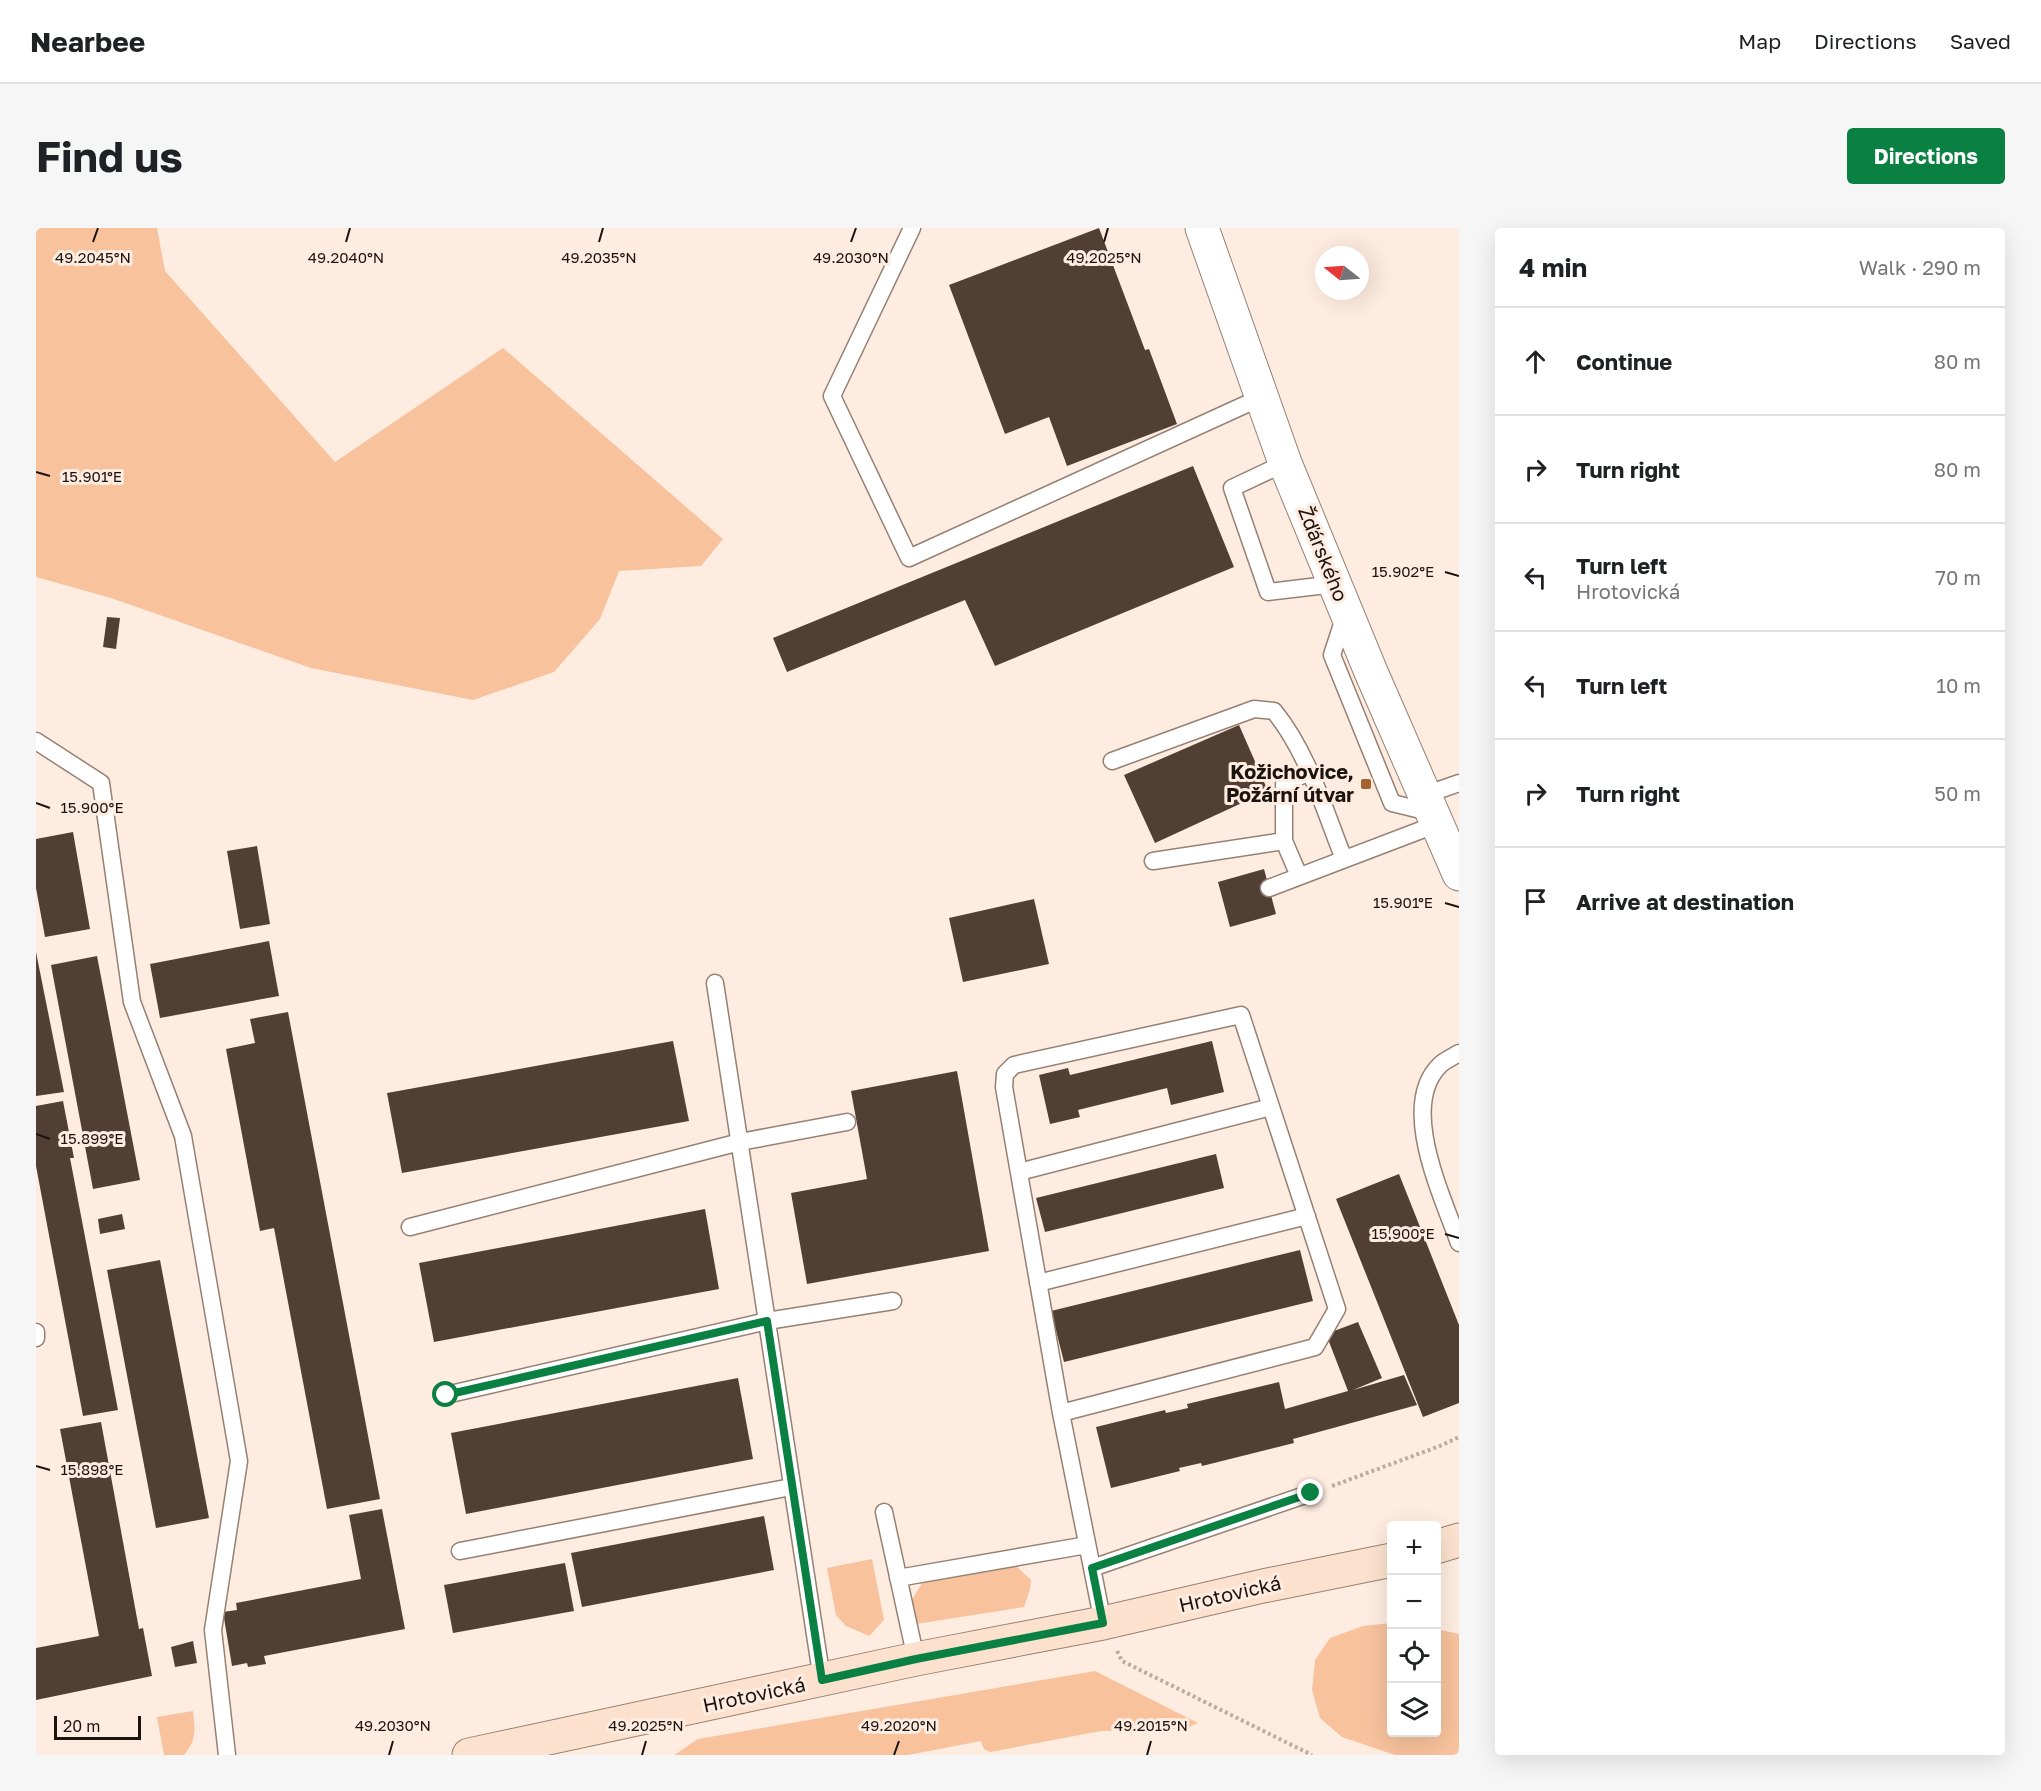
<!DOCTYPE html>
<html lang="en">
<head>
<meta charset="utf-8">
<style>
	:root { --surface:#fff; --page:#f6f6f6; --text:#202124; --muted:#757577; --line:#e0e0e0; --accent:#0b8043 }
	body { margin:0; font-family:"Golos Text",sans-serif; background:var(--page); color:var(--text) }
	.controls { position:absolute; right:18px; bottom:18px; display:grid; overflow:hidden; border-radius:6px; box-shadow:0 6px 24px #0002 }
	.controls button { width:54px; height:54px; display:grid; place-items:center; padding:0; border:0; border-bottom:2px solid var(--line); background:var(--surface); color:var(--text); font:30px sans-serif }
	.compass { position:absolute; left:1279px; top:18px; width:54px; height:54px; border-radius:50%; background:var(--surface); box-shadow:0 6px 24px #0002; rotate:287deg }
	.scale { position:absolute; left:18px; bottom:15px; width:87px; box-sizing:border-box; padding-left:6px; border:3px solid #1b130e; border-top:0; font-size:16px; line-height:21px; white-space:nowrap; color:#1b130e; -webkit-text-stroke:4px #ffece0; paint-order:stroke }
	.stop { position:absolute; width:18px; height:18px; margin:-14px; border:4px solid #0b8043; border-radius:50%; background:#fff }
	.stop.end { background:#0b8043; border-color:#fff; box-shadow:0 2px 6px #0008 }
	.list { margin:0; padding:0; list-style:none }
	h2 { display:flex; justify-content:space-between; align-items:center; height:78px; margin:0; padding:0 24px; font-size:26px }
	h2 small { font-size:20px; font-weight:400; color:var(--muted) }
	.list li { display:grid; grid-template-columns:39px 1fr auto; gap:18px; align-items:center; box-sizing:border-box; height:108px; padding:0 24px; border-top:2px solid var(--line) }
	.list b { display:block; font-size:22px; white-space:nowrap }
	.list p { margin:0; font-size:20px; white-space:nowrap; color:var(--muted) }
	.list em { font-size:20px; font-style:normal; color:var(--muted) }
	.icon { flex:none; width:33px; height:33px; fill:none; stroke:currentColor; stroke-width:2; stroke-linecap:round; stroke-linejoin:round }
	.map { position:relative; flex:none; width:1423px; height:1527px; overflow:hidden; border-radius:6px }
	header { display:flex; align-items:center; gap:36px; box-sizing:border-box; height:84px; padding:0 30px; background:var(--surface); border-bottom:2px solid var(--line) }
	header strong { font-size:28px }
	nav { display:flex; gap:33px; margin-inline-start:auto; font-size:21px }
	.intro { display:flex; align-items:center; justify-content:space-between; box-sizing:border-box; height:144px; padding:0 36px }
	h1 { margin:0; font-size:42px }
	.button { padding:15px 27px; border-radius:6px; background:var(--accent); color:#fff; font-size:21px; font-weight:700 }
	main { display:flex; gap:36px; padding:0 36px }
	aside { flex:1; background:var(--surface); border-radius:6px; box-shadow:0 6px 24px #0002 }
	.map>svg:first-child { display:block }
</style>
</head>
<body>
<header>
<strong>Nearbee</strong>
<nav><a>Map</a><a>Directions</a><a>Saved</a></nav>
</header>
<div class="intro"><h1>Find us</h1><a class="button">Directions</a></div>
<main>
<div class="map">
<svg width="1423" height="1527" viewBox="0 0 1423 1527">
	<rect width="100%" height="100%" fill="#ffece0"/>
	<!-- green -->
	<path fill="#f7c29c" d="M0 0H121L129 43 299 234 467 120 687 311 665 338 583 343 564 391 518 444 437 472 275 440 75 370 0 349Z
		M836 1331 848 1392 833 1408 810 1398 800 1387 791 1340Z
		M980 1338 995 1352 994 1361 988 1379 880 1396 874 1375 886 1355Z
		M1355 1395 1356 1504H1400L1401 1401 1423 1406V1527H1359L1306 1509 1284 1490 1276 1462 1279 1432 1294 1410 1327 1398Z
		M1059 1443 1162 1495 1149 1501 1065 1503 954 1524 948 1521 945 1513 872 1527H638L662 1511Z
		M157 1483C159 1502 161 1511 148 1527H128L121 1489Z"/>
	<!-- building -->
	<path fill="#513f33" d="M1063 0 1109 122 1113 121 1141 196 1031 238 1013 189 969 206 913 57Z
		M1157 238 1198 339 959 438 929 372 751 444 737 410Z
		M71 389 84 390 80 421 67 419Z
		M1203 497 1232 563 1119 615 1088 547Z
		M37 604 54 701 9 709 0 660V611Z
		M221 618 234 696 204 701 191 623Z
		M1228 641 1240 686 1194 699 1182 654Z
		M998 671 1013 736 927 754 913 690Z
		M233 713 243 768 124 790 114 736Z
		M0 724 28 864 0 868Z
		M61 728 104 952 57 961 15 737Z
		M252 784 344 1271 291 1281 238 1000 224 1003 190 821 219 815 214 791Z
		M637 813 653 893 366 945 351 865Z
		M1176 813 1188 864 1135 877 1131 860 1042 882 1044 889 1014 896 1003 847 1032 840 1034 847Z
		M921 843 953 1023 771 1056 755 965 831 951 815 863Z
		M27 873 38 930H34L82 1182 47 1188 0 938V878Z
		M1180 926 1188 960 1009 1004 1000 970Z
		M1363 946 1423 1097V1175L1387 1189 1300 971Z
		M669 981 683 1061 398 1114 383 1035Z
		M86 986 89 1001 64 1006 62 991Z
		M1264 1022 1277 1073 1028 1134 1015 1083Z
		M124 1032 173 1290 120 1300 71 1042Z
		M1322 1094 1346 1150 1317 1162 1368 1147 1381 1177 1257 1211 1258 1215 1166 1238 1165 1235 1143 1240 1144 1243 1075 1260 1060 1199 1129 1182 1130 1185 1152 1180 1151 1176 1243 1154 1249 1181 1312 1163 1290 1106Z
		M702 1150 717 1231 430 1286 415 1205Z
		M65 1194 103 1401 107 1400 116 1448 0 1472V1420L63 1408 24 1201Z
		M346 1281 369 1401 228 1428 230 1436 212 1439 211 1435 196 1438 187 1384 201 1382 200 1375 325 1351 313 1287Z
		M728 1288 738 1342 546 1379 535 1325Z
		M529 1335 538 1383 417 1405 408 1357Z
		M157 1413 161 1435 139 1439 135 1419Z"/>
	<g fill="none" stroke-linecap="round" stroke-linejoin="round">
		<defs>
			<path id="service" d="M876 0 796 168 873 330 1226 169
				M1249 235 1196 260 1232 364 1299 356
				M1309 387 1296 427 1356 575 1397 585
				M0 513 65 555 96 774 147 908 203 1233 177 1402 191 1527
				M1076 533 1218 481 1238 483C1272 525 1288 581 1308 631
				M1389 567 1423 555
				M1117 633 1248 613
				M1263 648 1248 613V556L1273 544
				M1233 660 1401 596
				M679 755 786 1452
				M1423 825C1417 829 1409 832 1404 837 1362 878 1407 969 1423 1015
				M983 944 1235 879
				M374 999 704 914 811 894
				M1002 1055 1271 988
				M0 1104V1110
				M410 1167 731 1093 857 1073
				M1025 1185 1279 1119 1301 1081 1205 787 978 837 969 846 968 859 1025 1185 1067 1395
				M848 1284 880 1431
				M424 1323 755 1259
				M1056 1340 1275 1265
				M862 1350 1051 1317"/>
			<path id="minor" d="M1166 0 1249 235 1335 444 1423 646"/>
			<path id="secondary" d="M1400 1319 1423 1312
				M433 1527 880 1431 1067 1395 1227 1358 1356 1332"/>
		</defs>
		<!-- service casing -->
		<use href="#service" stroke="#958173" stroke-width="19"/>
		<!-- minor casing -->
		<use href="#minor" stroke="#958173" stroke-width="35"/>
		<!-- secondary casing -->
		<use href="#secondary" stroke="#958173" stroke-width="35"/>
		<!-- path -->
		<path stroke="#bbaba1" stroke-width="4" stroke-dasharray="3 3" stroke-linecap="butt" d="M1296 1258 1404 1218 1423 1209
			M1081 1423 1086 1433 1276 1527"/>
		<!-- service -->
		<use href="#service" stroke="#fff" stroke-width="16"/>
		<!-- minor -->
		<use href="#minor" stroke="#fff" stroke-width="33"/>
		<!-- secondary -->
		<use href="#secondary" stroke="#fce2ce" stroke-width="33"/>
	</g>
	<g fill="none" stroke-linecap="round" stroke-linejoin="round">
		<!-- route -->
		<path stroke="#0b8043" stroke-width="8" d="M410 1167 731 1093 786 1452 880 1431 1067 1395 1056 1340 1275 1265"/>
	</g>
	<!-- ticks -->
	<path fill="none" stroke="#1b130e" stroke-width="2" d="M57 14 62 0M310 14 314 0M563 14 567 0M815 14 820 0M1068 14 1072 0M0 244 14 248M1409 344 1423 348M0 575 14 580M1409 675 1423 679M0 906 14 911M1409 1006 1423 1010M0 1238 14 1242M353 1527 357 1513M606 1527 610 1513M858 1527 863 1513M1111 1527 1115 1513"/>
	<!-- markers -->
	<rect fill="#a5642f" stroke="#ffece0" stroke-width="2" x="1324" y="550" width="12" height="12" rx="3"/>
	<g text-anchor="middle" stroke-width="6" stroke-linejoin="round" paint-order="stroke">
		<!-- street labels -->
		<g font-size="20" fill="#1b130e" stroke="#ffece0">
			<text transform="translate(1287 326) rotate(68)" y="7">Žďárského</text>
			<text transform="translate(1194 1366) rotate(-13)" y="7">Hrotovická</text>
			<text transform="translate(718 1467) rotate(-12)" y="7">Hrotovická</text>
		</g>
		<!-- poi labels -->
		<g font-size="20" font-weight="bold" fill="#1b130e" stroke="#ffece0" text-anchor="end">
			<text x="1318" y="551">Kožichovice,<tspan x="1318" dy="23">Požární útvar</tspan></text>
		</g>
	</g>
	<g font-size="15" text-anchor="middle" fill="#1b130e" stroke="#ffece0" stroke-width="6" stroke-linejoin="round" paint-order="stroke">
		<text x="57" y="35">49.2045°N</text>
		<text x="310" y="35">49.2040°N</text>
		<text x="563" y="35">49.2035°N</text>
		<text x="815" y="35">49.2030°N</text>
		<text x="1068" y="35">49.2025°N</text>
		<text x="56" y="254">15.901°E</text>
		<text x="1367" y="349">15.902°E</text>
		<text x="56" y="585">15.900°E</text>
		<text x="1367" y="680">15.901°E</text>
		<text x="56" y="916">15.899°E</text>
		<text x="1367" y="1011">15.900°E</text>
		<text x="56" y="1247">15.898°E</text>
		<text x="357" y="1503">49.2030°N</text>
		<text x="610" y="1503">49.2025°N</text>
		<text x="863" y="1503">49.2020°N</text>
		<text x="1115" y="1503">49.2015°N</text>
	</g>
</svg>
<div class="controls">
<button>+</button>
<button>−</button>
<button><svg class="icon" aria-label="locate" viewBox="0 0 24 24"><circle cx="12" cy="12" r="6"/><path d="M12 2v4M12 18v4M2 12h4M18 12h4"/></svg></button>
<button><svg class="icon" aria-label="layers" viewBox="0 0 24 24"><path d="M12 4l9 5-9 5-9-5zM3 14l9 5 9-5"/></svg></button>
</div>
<svg class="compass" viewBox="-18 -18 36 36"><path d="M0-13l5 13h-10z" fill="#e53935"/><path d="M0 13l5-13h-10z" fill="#757577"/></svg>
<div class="scale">20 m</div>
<div class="stop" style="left:410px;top:1167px"></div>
<div class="stop end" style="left:1275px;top:1265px"></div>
</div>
<aside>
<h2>4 min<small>Walk · 290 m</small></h2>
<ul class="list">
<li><svg class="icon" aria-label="ahead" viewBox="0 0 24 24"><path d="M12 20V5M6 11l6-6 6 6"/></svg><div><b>Continue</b></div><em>80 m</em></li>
<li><svg class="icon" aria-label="right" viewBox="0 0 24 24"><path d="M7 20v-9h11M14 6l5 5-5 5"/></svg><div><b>Turn right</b></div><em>80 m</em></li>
<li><svg class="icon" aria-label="left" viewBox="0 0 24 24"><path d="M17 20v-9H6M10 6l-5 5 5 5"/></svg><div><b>Turn left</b><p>Hrotovická</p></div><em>70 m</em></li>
<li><svg class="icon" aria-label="left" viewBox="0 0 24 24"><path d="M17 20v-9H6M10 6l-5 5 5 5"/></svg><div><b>Turn left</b></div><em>10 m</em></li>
<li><svg class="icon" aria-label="right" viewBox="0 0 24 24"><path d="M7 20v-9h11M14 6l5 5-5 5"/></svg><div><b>Turn right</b></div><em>50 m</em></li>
<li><svg class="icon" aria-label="arrive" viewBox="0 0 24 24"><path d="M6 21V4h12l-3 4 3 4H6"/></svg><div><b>Arrive at destination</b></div></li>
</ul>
</aside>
</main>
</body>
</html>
